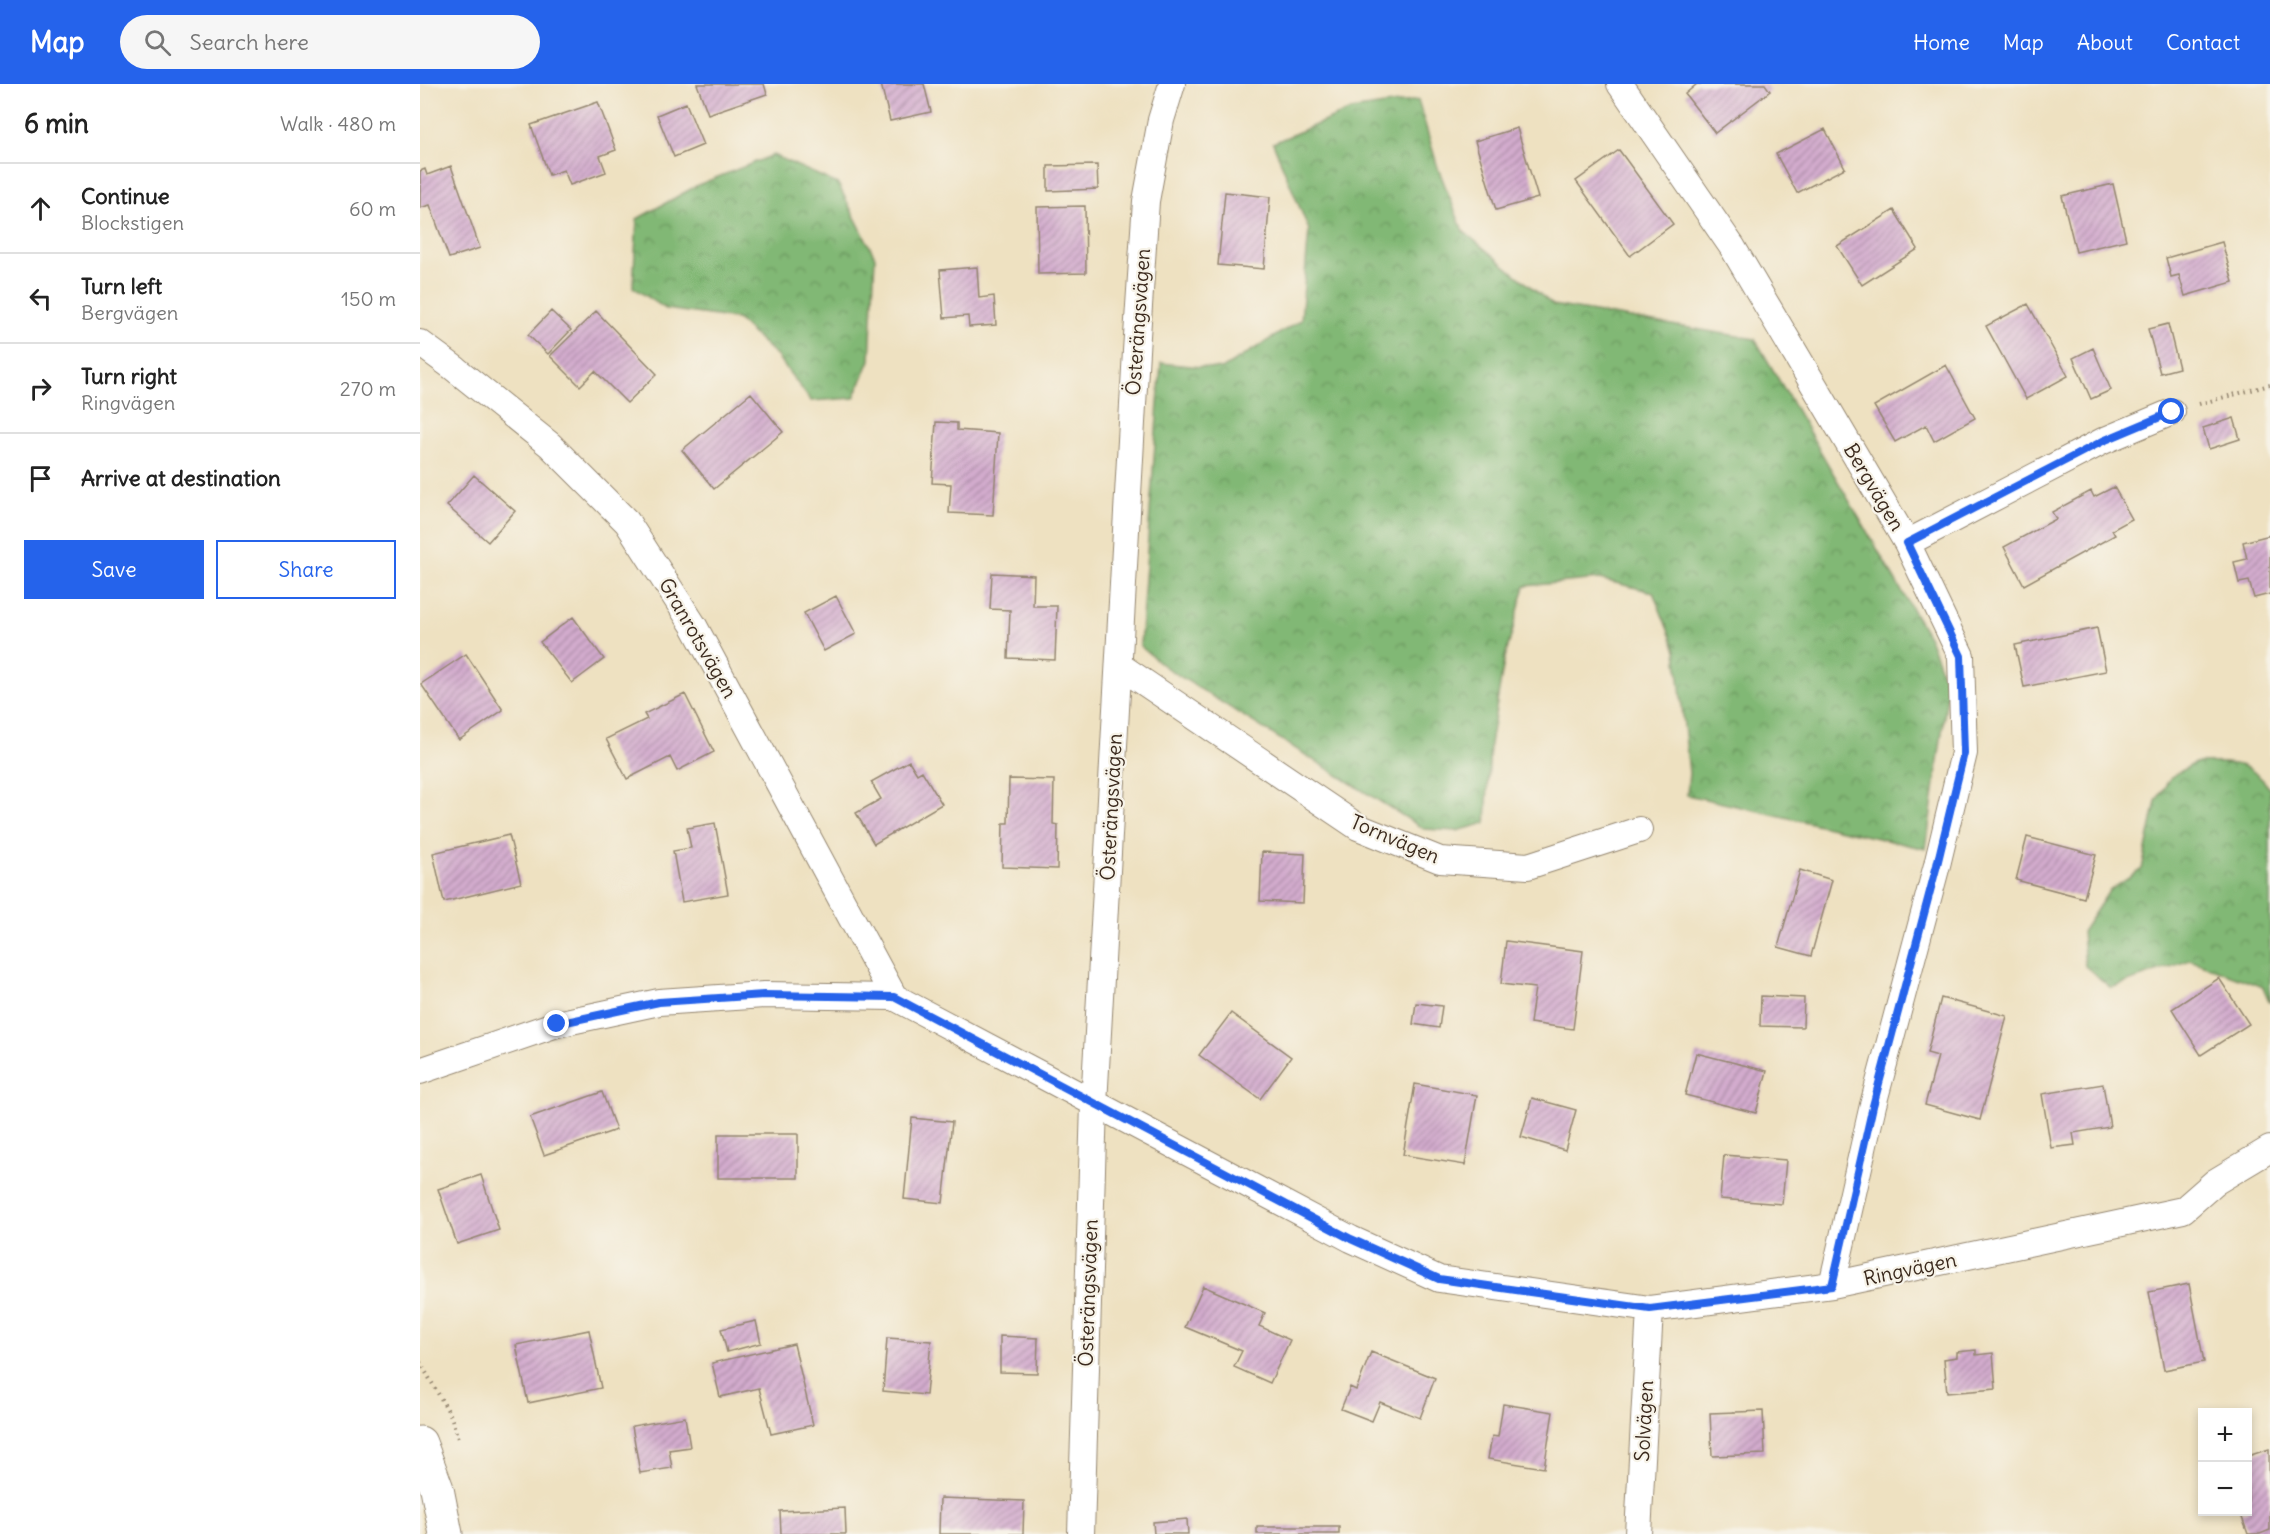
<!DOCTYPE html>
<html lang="en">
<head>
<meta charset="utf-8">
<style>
	:root { --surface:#fff; --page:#f6f6f6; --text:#222; --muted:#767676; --line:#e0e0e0; --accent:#2563eb }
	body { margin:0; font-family:Delius,sans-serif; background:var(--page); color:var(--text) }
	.controls { position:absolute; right:18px; bottom:18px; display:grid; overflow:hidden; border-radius:0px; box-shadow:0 3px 9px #0003 }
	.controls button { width:54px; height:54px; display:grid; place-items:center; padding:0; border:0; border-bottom:2px solid var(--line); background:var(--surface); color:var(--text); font:30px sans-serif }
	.stop { position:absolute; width:18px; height:18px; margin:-14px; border:4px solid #2563eb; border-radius:50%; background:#fff }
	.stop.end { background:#2563eb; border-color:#fff; box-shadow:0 2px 6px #0008 }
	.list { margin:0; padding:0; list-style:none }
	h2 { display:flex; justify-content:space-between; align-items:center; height:78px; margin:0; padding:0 24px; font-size:26px }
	h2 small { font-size:20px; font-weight:400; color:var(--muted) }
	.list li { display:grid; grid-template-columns:39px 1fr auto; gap:18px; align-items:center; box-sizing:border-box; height:90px; padding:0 24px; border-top:2px solid var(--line) }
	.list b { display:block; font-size:22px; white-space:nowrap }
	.list p { margin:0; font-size:20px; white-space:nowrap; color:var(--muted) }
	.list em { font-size:20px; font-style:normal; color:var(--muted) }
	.actions { display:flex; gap:12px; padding:18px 24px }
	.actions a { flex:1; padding:14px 0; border:2px solid var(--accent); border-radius:0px; text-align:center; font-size:21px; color:var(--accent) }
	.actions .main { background:var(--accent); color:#fff }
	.icon { flex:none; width:33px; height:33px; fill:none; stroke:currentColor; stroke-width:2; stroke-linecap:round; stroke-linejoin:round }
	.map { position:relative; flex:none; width:1850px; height:1450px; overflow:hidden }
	header { display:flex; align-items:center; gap:36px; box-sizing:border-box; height:84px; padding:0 30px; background:var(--accent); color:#fff }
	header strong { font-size:28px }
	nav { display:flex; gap:33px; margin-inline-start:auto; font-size:21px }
	.search { width:420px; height:54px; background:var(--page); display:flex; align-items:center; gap:15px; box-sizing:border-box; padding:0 21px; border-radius:33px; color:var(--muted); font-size:22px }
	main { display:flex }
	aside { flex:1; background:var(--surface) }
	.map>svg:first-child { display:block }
</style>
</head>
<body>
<header>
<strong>Map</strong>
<div class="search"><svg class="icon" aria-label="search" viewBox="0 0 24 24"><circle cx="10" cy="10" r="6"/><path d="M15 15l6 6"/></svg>Search here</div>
<nav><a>Home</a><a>Map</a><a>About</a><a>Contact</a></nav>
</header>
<main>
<aside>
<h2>6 min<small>Walk · 480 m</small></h2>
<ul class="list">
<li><svg class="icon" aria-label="ahead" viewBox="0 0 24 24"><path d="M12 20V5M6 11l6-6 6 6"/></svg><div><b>Continue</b><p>Blockstigen</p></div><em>60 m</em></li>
<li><svg class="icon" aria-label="left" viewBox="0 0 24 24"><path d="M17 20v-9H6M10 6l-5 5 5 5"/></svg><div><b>Turn left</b><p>Bergvägen</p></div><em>150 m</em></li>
<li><svg class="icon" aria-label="right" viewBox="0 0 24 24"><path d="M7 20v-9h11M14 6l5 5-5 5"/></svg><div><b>Turn right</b><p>Ringvägen</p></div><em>270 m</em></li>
<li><svg class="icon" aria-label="arrive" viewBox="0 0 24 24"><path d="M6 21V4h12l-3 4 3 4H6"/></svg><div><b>Arrive at destination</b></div></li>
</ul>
<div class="actions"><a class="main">Save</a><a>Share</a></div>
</aside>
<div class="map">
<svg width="1850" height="1450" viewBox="0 0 1850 1450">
	<defs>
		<pattern id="forest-crowns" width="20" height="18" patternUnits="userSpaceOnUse" patternTransform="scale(1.5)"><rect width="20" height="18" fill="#81b874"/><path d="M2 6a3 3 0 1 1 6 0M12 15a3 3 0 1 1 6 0" fill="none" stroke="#6b965f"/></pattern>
		<pattern id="building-hatch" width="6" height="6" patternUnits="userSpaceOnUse" patternTransform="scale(1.5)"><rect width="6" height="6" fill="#d3acce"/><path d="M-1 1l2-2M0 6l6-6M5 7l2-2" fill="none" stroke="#ac8ca7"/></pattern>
	</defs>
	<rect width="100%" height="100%" fill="#f7f3e8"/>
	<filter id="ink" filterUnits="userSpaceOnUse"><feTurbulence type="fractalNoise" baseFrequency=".0167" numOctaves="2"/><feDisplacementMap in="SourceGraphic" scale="12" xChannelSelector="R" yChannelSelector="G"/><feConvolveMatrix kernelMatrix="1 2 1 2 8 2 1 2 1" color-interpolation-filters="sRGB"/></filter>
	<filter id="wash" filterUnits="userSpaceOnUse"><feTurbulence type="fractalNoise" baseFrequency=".008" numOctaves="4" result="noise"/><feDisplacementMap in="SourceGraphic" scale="24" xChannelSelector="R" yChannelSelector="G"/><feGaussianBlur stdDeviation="1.35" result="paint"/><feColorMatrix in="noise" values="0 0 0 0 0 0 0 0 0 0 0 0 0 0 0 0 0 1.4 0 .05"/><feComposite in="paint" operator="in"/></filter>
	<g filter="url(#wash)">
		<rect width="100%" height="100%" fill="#eee1c1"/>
		<!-- forest -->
		<path fill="url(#forest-crowns)" stroke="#5e7149" stroke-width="1.5" d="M998 16 1018 84 1043 147 1133 221 1335 255 1509 554 1528 604 1506 765 1267 711 1269 689 1256 566 1233 508 1179 495 1105 502 1084 577 1070 660 1066 739 1037 747 1004 745 745 583 720 562 741 279 802 285 881 236 889 146 853 59 931 26Z
			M353 71 418 100 455 173 450 276 434 314 391 317 356 271 317 235 246 225 213 203 217 135 278 101Z
			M1775 679C1809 679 1828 674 1850 705V919L1843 903 1770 876 1691 904 1665 882 1662 848 1689 807 1722 785 1736 717 1751 693Z"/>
		<g id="blocks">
			<!-- building -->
			<path fill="url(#building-hatch)" d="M277 0H344L347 10 288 30Z
				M461 0H504L511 28 470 37Z
				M1277 0H1345L1350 7 1295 49 1265 10Z
				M178 18 196 66 180 72 186 88 150 101 144 86 129 91 111 41Z
				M266 19 283 61 254 73 237 31Z
				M1097 44 1118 114 1076 126 1055 57Z
				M1405 45 1425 84 1377 109 1356 70Z
				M1199 66 1253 140 1210 172 1156 97Z
				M677 81 678 105 628 107V82Z
				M31 82 60 164 29 174 10 121 0 124V87L5 85 7 91Z
				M1693 100 1706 156 1656 168 1642 112Z
				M805 108 850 113 844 185 798 181Z
				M665 122 666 189 618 190 617 123Z
				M1474 126 1498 165 1442 201 1417 162Z
				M1802 158 1813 198 1765 212 1759 191 1751 193 1746 174Z
				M557 183 559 214 574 212 576 241 549 243 548 232 524 234 520 186Z
				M1608 220 1648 292 1606 315 1566 242Z
				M131 227 151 246 128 270 108 251Z
				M176 227 237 290 207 319 175 287 160 302 130 272Z
				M1748 240 1759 284 1740 289 1728 245Z
				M1673 264 1691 306 1671 315 1653 274Z
				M1526 281 1555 334 1514 357 1506 341 1475 358 1454 322Z
				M331 309 363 348 294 405 262 366Z
				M1814 334 1820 355 1789 365 1783 344Z
				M516 338 537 339V346L578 349 573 431 529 429 531 400 512 399Z
				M54 391 95 427 68 458 27 422Z
				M1694 403 1712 435 1692 446 1695 451 1604 501 1584 463 1636 435 1632 428 1671 407 1674 413Z
				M1850 451V510L1834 514 1829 497 1819 499 1814 478 1827 475 1823 458Z
				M572 489 614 491 613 522H637L635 576 588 574 590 526 570 525Z
				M416 512 436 550 404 567 384 529Z
				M153 533 184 575 152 599 120 558Z
				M1677 544 1686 587 1604 603 1595 561Z
				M46 570 83 626 39 656 1 600Z
				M265 610 294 668 257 687 250 673 207 695 186 655 227 635 224 630Z
				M489 677 497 690 502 687 522 720 454 760 436 729 461 715 451 698Z
				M589 695 634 696 633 740 638 741 637 785 582 783 583 739H588Z
				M295 739 308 810 262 818 253 767 271 764 267 744Z
				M89 751 101 799 24 818 13 769Z
				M1607 753 1676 771 1664 814 1596 796Z
				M842 768 885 770 883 819 840 817Z
				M1380 786 1412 796 1391 872 1358 863Z
				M1086 857 1163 867 1153 945 1110 939 1115 904 1081 900Z
				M1799 894 1829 940 1781 971 1752 925Z
				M1341 912 1384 914 1383 943 1340 942Z
				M1521 914 1587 932 1560 1036 1505 1021 1518 972 1507 969Z
				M996 919 1022 922 1019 944 993 940Z
				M811 929 871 973 840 1015 779 971Z
				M1276 969 1347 987 1336 1029 1265 1011Z
				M995 1000 1057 1011 1045 1081 983 1071Z
				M1683 1000 1690 1043 1653 1049 1655 1061 1631 1064 1622 1010Z
				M182 1008 196 1046 124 1071 110 1033Z
				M1112 1014 1156 1026 1145 1066 1101 1053Z
				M492 1034 532 1038 523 1119 484 1115Z
				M298 1050H378V1094H298Z
				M1304 1071 1366 1076 1362 1120 1300 1115Z
				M61 1091 79 1146 37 1160 18 1105Z
				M1769 1200 1784 1278 1744 1286 1729 1208Z
				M783 1202 845 1229 839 1242 870 1256 850 1299 814 1283 822 1267 765 1243Z
				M336 1237 341 1259 307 1268 301 1245Z
				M169 1246 181 1304 108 1319 96 1261Z
				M580 1252 618 1254 617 1289 580 1288Z
				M467 1254 511 1257 506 1311 463 1307Z
				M374 1260 393 1341 351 1350 339 1304 300 1313 292 1279Z
				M1556 1266V1271L1573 1269 1576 1305 1527 1309 1524 1275 1537 1273V1268Z
				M951 1268 1015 1294 1000 1334 960 1318 952 1337 921 1325 930 1303 936 1306Z
				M1083 1320 1133 1328 1124 1384 1068 1375 1072 1352 1078 1353Z
				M1343 1327 1345 1370 1292 1372 1290 1329Z
				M265 1333 270 1363 249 1366 252 1384 220 1389 212 1342Z
				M1849 1365 1850 1446 1840 1450H1828L1820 1428H1828V1372Z
				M520 1414 604 1417 603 1450H519Z
				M425 1424 426 1450H361L360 1427Z
				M767 1435 768 1450H734L733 1438Z
				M837 1443H919V1450H837Z"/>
		</g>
	</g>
	<g filter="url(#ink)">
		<use href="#blocks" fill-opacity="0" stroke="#948670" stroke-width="1.5"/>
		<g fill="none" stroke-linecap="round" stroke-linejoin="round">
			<defs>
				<path id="street" d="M1200 0 1313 164 1487 459 1541 572 1544 669 1517 781 1453 1021 1412 1201
					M0 259 34 284 130 361 207 438 274 542 474 913
					M1487 459 1683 357 1752 328
					M700 582 938 743 1020 776 1108 782 1219 746
					M0 987 137 940 239 918 344 911 474 913 931 1155 1019 1195 1230 1225 1412 1201 1763 1126 1795 1098 1850 1065
					M661 1450 674 1020 716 267 726 117 741 36 752 0
					M1218 1450 1230 1225"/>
				<path id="secondary" d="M0 1359 17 1405 26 1450"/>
			</defs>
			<!-- street casing -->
			<use href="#street" stroke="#948670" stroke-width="28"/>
			<!-- secondary casing -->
			<use href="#secondary" stroke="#948670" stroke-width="35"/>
			<!-- path -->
			<path stroke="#948670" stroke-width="4" stroke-dasharray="1.5 4.5" stroke-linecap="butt" d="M1779 320 1850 301
				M0 1278 31 1332 39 1358"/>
			<!-- street -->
			<use href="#street" stroke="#fff" stroke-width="26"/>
			<!-- secondary -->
			<use href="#secondary" stroke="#fff" stroke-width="33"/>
		</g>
	</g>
	<g fill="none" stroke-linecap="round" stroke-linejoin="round" filter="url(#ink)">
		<!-- route -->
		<path stroke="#2563eb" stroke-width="8" d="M137 940 239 918 344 911 474 913 931 1155 1019 1195 1230 1225 1412 1202 1453 1022 1517 781 1544 669 1541 572 1487 459 1683 357 1752 328"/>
	</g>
	<g text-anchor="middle" stroke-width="4.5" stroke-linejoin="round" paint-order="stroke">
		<!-- street labels -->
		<g font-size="20" fill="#3b2a1e" stroke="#f7f3e8">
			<text transform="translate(718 238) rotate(-86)" y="7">Österängsvägen</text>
			<text transform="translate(1454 403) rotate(59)" y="7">Bergvägen</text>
			<text transform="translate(278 554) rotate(60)" y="7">Granrotsvägen</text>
			<text transform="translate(691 723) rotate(-87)" y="7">Österängsvägen</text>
			<text transform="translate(975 755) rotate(23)" y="7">Tornvägen</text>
			<text transform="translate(1490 1185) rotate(-12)" y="7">Ringvägen</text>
			<text transform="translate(668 1209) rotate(-88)" y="7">Österängsvägen</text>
			<text transform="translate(1224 1337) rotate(-87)" y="7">Solvägen</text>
		</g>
	</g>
</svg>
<div class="controls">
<button>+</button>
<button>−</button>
</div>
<div class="stop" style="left:1752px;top:328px"></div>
<div class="stop end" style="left:137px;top:940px"></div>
</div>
</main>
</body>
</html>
